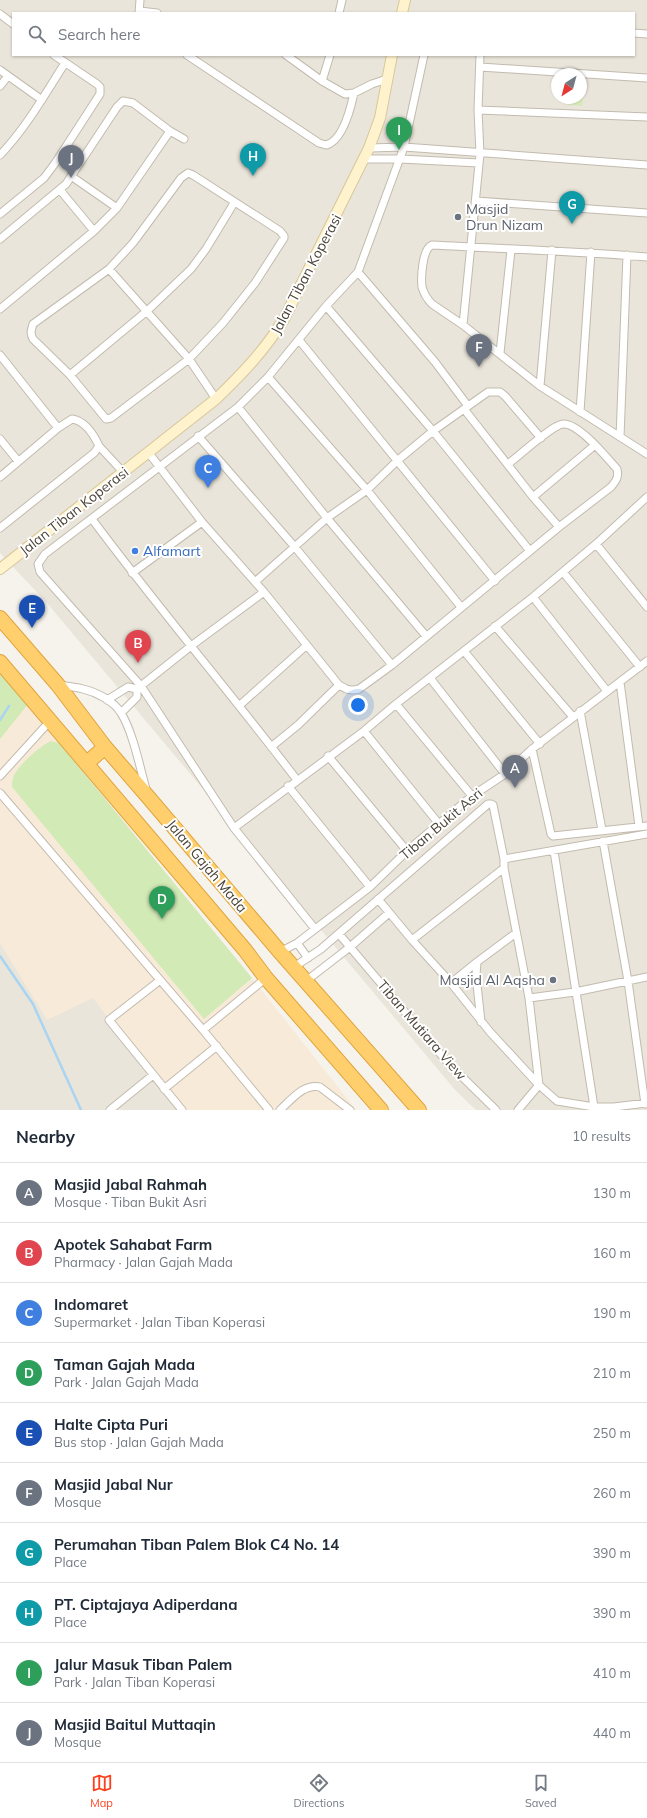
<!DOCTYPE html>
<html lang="en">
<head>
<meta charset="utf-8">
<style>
	:root { --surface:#fff; --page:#f2f2f3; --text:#1f2937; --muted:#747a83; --line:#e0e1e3; --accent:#fc3f1d }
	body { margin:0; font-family:Mulish,sans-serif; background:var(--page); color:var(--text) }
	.compass { position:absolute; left:551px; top:68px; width:36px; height:36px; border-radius:50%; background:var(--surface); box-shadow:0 1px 3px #0004; rotate:216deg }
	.you { position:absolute; left:358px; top:705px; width:14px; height:14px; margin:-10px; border:3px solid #fff; border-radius:50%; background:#1a73e8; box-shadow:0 0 0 6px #1a73e833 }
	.badge { display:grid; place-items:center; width:26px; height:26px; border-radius:50%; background:var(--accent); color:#fff; font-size:13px; font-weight:700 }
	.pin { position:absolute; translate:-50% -33px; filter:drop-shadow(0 1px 2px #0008) }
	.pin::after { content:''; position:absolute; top:21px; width:14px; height:12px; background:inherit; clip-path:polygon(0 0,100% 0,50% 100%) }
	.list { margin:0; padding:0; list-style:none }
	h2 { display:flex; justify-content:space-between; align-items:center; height:52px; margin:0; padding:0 16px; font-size:17px }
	h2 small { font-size:13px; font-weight:400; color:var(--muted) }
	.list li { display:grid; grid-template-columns:26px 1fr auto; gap:12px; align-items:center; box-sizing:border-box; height:60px; padding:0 16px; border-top:1px solid var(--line) }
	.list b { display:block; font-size:15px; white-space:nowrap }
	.list p { margin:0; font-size:13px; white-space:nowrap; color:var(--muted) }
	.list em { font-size:13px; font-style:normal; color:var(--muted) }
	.icon { flex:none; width:22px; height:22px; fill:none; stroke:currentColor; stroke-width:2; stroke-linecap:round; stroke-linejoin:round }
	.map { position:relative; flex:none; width:647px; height:1110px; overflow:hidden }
	.search { position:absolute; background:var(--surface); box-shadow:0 1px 3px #0004; left:12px; right:12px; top:12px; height:44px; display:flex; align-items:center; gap:10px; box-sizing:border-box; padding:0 14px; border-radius:0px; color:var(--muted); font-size:15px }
	.sheet { height:652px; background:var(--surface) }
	nav { display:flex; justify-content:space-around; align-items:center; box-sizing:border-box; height:56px; border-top:1px solid var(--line); background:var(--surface); font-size:11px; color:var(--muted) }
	nav a { display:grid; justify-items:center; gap:2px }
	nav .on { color:var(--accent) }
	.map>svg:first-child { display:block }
</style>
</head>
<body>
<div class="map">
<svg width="647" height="1110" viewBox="0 0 647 1110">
	<rect width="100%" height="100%" fill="#f6f3ec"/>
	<!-- residential -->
	<path fill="#eae5da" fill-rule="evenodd" d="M0 0H647V1110H476L456 1091 47 603 0 553ZM13 13H634V55H13ZM557 74H581V98H557Z
		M0 943 7 952 93 997 159 1083 183 1110H0Z"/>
	<!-- commercial -->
	<path fill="#f7ead8" d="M0 670 252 978 356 1110H183L159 1083 93 998 47 1020 0 943Z"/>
	<!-- green -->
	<path fill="#d2eab5" d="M581 81H584L582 106 565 104V98H581Z
		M0 670 28 704 0 739Z
		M51 741 59 743 252 978 204 1019 12 787C12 784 12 780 13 778 17 766 40 746 51 741Z"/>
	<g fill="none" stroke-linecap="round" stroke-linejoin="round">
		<!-- stream -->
		<path stroke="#a9d4f2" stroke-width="2.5" d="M0 720 9 706
			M0 956 33 1004 81 1110"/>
		<defs>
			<path id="street" d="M140 11 157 13
				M139 13 140 0
				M339 13 342 0
				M0 14 13 24
				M634 33 647 34
				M187 55 319 143 326 145C343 141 351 107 354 93
				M286 55 322 81 345 94 354 93 372 84 387 79
				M480 67 647 78
				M0 70 42 100
				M322 81 330 55
				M0 86 8 76
				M478 110 647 117
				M369 148 404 147 647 165
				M0 155C26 128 45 94 65 63
				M364 159H400L479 163
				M188 173 193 175 280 231 284 236V238L255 283 223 323 189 359 111 418 106 419 70 375 33 339C30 333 31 331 33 324L109 269 133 243 181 178Z
				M71 176 117 208
				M60 190 94 231
				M476 201 647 213
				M0 214 44 178 56 162 100 94V87L97 84 54 55
				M0 239 66 184 117 107 123 101 133 103 170 131 184 139
				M647 257C575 251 504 249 432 245 422 249 421 278 422 287 424 294 427 299 432 304L463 325 540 386 647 454
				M109 269 189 359 216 399
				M358 272 435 362 468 406
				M326 306 433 431 530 551
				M0 309 94 231 117 208 170 131
				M463 325 480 154 478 110 480 55
				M299 340 495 581
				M500 353 511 250
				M0 355 58 428
				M70 375 147 311 191 269 206 249 234 203
				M268 377 367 490 461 607
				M540 386 552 250
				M238 407 327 518 426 636
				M464 409 533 497 559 527
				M580 412 591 252
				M198 436 294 546 392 665
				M620 437 627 255
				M0 439 18 461
				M99 446 123 472
				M148 452 202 522 264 592 339 685C347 690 351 691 359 689L392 665 559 527 611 487C616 481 619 477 617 469 607 458 579 423 563 424 552 425 519 456 508 464
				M0 477 58 428 72 419C85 421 94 435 99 446L94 453 0 528
				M533 497 595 445
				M92 519C158 608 230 692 297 780
				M596 544 647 607
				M563 572 640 667
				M132 573 202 522
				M255 582 327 518 367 490 398 460 433 431 488 392H500L505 396 541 438
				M533 597 607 691
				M495 626 573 717
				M464 651 540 744
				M430 678 505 774
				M620 682 639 826
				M58 685C66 686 75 687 83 689 96 692 114 701 121 713 133 732 140 768 146 789
				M137 689 191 646 264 592
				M107 700 128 687 137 689
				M396 704 472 796
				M240 705 307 645
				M580 711 602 830
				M121 713 137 697V689
				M364 731 439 824
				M271 747 298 725 339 685
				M532 749 551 834 553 836 647 826
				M328 756 407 851
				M0 776 50 721
				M288 786 370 887
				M0 793 203 1030 266 978
				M234 828 364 731 396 704 533 597 596 544 647 497
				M603 841 628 981 645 1104
				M554 851 594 1107
				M504 859 647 834
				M378 899 412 940 451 983 490 1032 539 1085 557 1101 594 1107H614L647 1103
				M315 929 234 828 141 686 40 572 38 564 45 554 238 407 268 377 326 306 358 272 404 147 424 55
				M339 934 449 1064 496 1110
				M412 940 504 868
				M297 943 308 958
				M280 952 297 943 370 887 407 851 472 796 505 774 532 749 647 661
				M294 967 321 949 488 804H491L493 805 504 859V868L529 998 539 1085 518 1110
				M159 981 109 1020 182 1110
				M306 981 350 947 389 913
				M451 983 477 962
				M529 998 575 992 647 977
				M481 1022 476 975 477 962 516 933
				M203 1030 269 1110
				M164 1089 217 1046
				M110 1110 153 1075
				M280 1110C291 1100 304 1083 320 1087L350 1110"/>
			<path id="secondary" d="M402 13 405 0
				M0 569 216 399C242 374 265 350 284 319L369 148 380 118 392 55"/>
			<path id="highway" d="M0 618 58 685 105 747 149 798 280 952 419 1110
				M0 662 245 950 266 978 381 1110
				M87 763 105 747"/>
		</defs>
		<!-- street casing -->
		<use href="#street" stroke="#c2bbae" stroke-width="9"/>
		<!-- secondary casing -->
		<use href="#secondary" stroke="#d6c79b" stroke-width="12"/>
		<!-- highway casing -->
		<use href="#highway" stroke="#e0a43c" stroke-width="16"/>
		<!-- street -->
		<use href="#street" stroke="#fff" stroke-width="7"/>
		<!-- secondary -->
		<use href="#secondary" stroke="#fff3cd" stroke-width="10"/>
		<!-- highway -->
		<use href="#highway" stroke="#ffcf6e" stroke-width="14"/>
	</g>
	<!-- markers -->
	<g fill="#6b7280" stroke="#fff" stroke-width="1.5">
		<circle cx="458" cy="217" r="4"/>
		<circle cx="553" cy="980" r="4"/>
	</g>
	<circle fill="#3f7fe0" stroke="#fff" stroke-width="1.5" cx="135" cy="551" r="4"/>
	<g text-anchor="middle" stroke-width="4" stroke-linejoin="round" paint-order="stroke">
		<!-- worship labels -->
		<g font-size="14" fill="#5b616d" stroke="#fff" text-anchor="start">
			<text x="466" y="214">Masjid<tspan x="466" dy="16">Drun Nizam</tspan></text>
			<text x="545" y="985" text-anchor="end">Masjid Al Aqsha</text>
		</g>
		<!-- street labels -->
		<g font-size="14" fill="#4b4439" stroke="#fff">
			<text transform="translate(306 274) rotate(-62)" y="5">Jalan Tiban Koperasi</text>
			<text transform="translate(74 511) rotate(-38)" y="5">Jalan Tiban Koperasi</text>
			<text transform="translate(441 824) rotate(-40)" y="5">Tiban Bukit Asri</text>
			<text transform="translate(207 866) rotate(50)" y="5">Jalan Gajah Mada</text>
			<text transform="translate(422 1030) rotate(49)" y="5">Tiban Mutiara View</text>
		</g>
		<!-- shop labels -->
		<g font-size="14" fill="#366cbe" stroke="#fff" text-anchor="start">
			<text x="143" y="556">Alfamart</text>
		</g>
	</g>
</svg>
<svg class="compass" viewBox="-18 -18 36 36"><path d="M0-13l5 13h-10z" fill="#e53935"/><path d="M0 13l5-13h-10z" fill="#747a83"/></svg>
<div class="you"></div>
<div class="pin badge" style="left:515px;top:788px;background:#6b7280">A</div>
<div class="pin badge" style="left:138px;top:663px;background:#e0444e">B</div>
<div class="pin badge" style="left:208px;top:488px;background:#3f7fe0">C</div>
<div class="pin badge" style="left:162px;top:919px;background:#2e9e5b">D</div>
<div class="pin badge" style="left:32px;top:628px;background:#1a4fb4">E</div>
<div class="pin badge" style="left:479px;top:367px;background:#6b7280">F</div>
<div class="pin badge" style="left:572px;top:224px;background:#0f9aa8">G</div>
<div class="pin badge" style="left:253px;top:176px;background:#0f9aa8">H</div>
<div class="pin badge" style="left:399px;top:150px;background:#2e9e5b">I</div>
<div class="pin badge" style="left:71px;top:178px;background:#6b7280">J</div>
<div class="search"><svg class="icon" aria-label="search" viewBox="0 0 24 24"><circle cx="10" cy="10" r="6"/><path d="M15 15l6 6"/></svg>Search here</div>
</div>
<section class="sheet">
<h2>Nearby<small>10 results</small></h2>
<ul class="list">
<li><span class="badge" style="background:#6b7280">A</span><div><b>Masjid Jabal Rahmah</b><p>Mosque · Tiban Bukit Asri</p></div><em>130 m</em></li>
<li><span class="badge" style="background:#e0444e">B</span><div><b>Apotek Sahabat Farm</b><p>Pharmacy · Jalan Gajah Mada</p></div><em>160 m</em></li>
<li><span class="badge" style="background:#3f7fe0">C</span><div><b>Indomaret</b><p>Supermarket · Jalan Tiban Koperasi</p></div><em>190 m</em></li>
<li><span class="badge" style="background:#2e9e5b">D</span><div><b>Taman Gajah Mada</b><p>Park · Jalan Gajah Mada</p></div><em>210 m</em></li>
<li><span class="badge" style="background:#1a4fb4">E</span><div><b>Halte Cipta Puri</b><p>Bus stop · Jalan Gajah Mada</p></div><em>250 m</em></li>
<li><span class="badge" style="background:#6b7280">F</span><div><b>Masjid Jabal Nur</b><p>Mosque</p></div><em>260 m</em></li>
<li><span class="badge" style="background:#0f9aa8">G</span><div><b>Perumahan Tiban Palem Blok C4 No. 14</b><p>Place</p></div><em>390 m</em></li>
<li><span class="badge" style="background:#0f9aa8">H</span><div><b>PT. Ciptajaya Adiperdana</b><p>Place</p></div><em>390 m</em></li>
<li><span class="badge" style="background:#2e9e5b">I</span><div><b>Jalur Masuk Tiban Palem</b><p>Park · Jalan Tiban Koperasi</p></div><em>410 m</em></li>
<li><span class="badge" style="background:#6b7280">J</span><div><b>Masjid Baitul Muttaqin</b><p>Mosque</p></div><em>440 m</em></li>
</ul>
</section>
<nav>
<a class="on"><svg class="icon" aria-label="map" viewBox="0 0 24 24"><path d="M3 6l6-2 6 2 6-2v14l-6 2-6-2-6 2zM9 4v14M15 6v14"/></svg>Map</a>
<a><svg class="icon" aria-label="directions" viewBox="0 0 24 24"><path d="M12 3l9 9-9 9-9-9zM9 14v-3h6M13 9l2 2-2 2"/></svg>Directions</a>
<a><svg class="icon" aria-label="saved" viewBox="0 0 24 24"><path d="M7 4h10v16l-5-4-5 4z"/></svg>Saved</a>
</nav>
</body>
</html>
